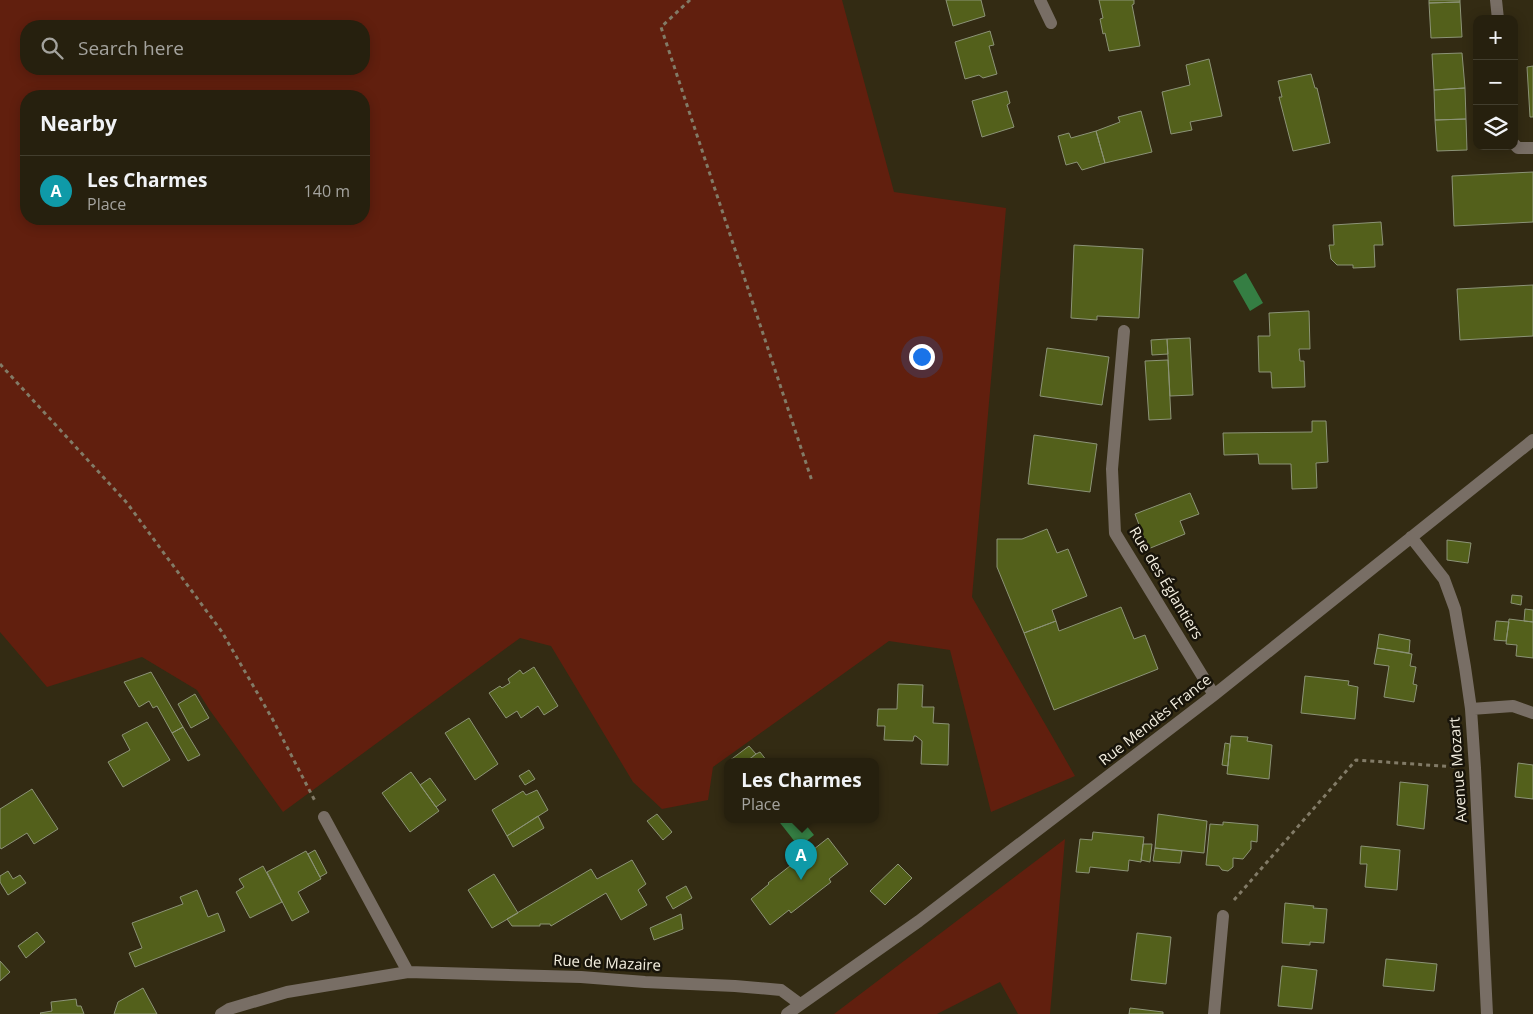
<!DOCTYPE html>
<html lang="en">
<head>
<meta charset="utf-8">
<style>
	:root { --surface:#26200e; --page:#322d1c; --text:#f1f3f6; --muted:#a4a39e; --line:#423e2e; --accent:#68c4f0 }
	body { margin:0; font-family:"Open Sans",sans-serif; background:var(--page); color:var(--text) }
	.controls { position:absolute; right:15px; top:15px; display:grid; overflow:hidden; border-radius:10px; box-shadow:0 2px 12px #0003 }
	.controls button { width:45px; height:45px; display:grid; place-items:center; padding:0; border:0; border-bottom:1px solid var(--line); background:var(--surface); color:var(--text); font:25px sans-serif }
	.you { position:absolute; left:921px; top:356px; width:18px; height:18px; margin:-12px; border:4px solid #fff; border-radius:50%; background:#1a73e8; box-shadow:0 0 0 8px #1a73e833 }
	.badge { display:grid; place-items:center; width:32px; height:32px; border-radius:50%; background:var(--accent); color:#fff; font-size:16px; font-weight:700 }
	.pin { position:absolute; translate:-50% -41px; filter:drop-shadow(0 1px 2px #0008) }
	.pin::after { content:''; position:absolute; top:26px; width:18px; height:15px; background:inherit; clip-path:polygon(0 0,100% 0,50% 100%) }
	.popup { position:absolute; left:724px; top:758px; width:155px; height:65px; box-sizing:border-box; display:grid; place-content:center; border-radius:10px; background:var(--surface); filter:drop-shadow(0 1px 4px #0005); font-size:16px; white-space:nowrap; color:var(--muted) }
	.popup b { font-size:19px; color:var(--text) }
	.popup::after { content:''; position:absolute; left:50%; top:100%; margin-left:-10px; border:10px solid transparent; border-top-color:var(--surface) }
	.list { margin:0; padding:0; list-style:none }
	h2 { display:flex; justify-content:space-between; align-items:center; height:65px; margin:0; padding:0 20px; font-size:21px }
	h2 small { font-size:16px; font-weight:400; color:var(--muted) }
	.list li { display:grid; grid-template-columns:32px 1fr auto; gap:15px; align-items:center; box-sizing:border-box; height:70px; padding:0 20px; border-top:1px solid var(--line) }
	.list b { display:block; font-size:19px; white-space:nowrap }
	.list p { margin:0; font-size:16px; white-space:nowrap; color:var(--muted) }
	.list em { font-size:16px; font-style:normal; color:var(--muted) }
	.icon { flex:none; width:28px; height:28px; fill:none; stroke:currentColor; stroke-width:2; stroke-linecap:round; stroke-linejoin:round }
	.map { position:relative; flex:none; width:1533px; height:1014px; overflow:hidden }
	.search { position:absolute; background:var(--surface); box-shadow:0 2px 12px #0003; left:20px; top:20px; width:350px; height:55px; display:flex; align-items:center; gap:12px; box-sizing:border-box; padding:0 18px; border-radius:20px; color:var(--muted); font-size:19px }
	.panel { position:absolute; background:var(--surface); box-shadow:0 2px 12px #0003; left:20px; top:90px; width:350px; height:135px; border-radius:20px }
	.map>svg:first-child { display:block }
</style>
</head>
<body>
<div class="map">
<svg width="1533" height="1014" viewBox="0 0 1533 1014">
	<rect width="100%" height="100%" fill="#332b13"/>
	<!-- green -->
	<path fill="#611f0e" fill-rule="evenodd" d="M0 0H842L894 192 1006 208 972 597 1075 776 991 812 950 650 889 641 713 767 708 800 662 809 633 782 551 646 520 638 283 812 209 709 197 690 142 657 47 687 0 632ZM364 26V69H26V26ZM26 96H364V219H26Z
		M1065 839 1050 1014H1018L1000 982 937 1014H834Z"/>
	<!-- water -->
	<path fill="#357e43" d="M1246 273 1263 303 1250 311 1233 281Z
		M777 819H801L814 835 799 847Z"/>
	<!-- building -->
	<path fill="#53601b" stroke="#8c9377" d="M946 0H981L985 16 953 26Z
		M1099 0H1134V4L1132 5 1140 46 1109 51 1105 33 1103 34 1100 19 1103 18Z
		M1429 0H1460V2L1429 3Z
		M1460 2 1462 37 1431 38 1429 3Z
		M990 31 994 45 989 46 997 74 983 78 979 75 965 79 955 42Z
		M1462 53 1465 88 1434 90 1432 54Z
		M1209 59 1222 116 1190 122 1192 130 1171 134 1162 92 1190 85 1186 65Z
		M1533 66V117H1530L1527 67Z
		M1311 74 1315 88H1317L1330 143 1293 151 1279 97H1282L1278 81Z
		M1465 88 1466 119 1435 120 1434 90Z
		M1007 91 1010 103 1007 105 1014 127 982 137 972 101Z
		M1141 111 1152 152 1105 163 1096 131 1120 122 1118 117Z
		M1466 119 1467 150 1437 151 1435 120Z
		M1096 131 1105 163 1082 170 1077 162 1066 165 1058 136 1069 133 1071 138Z
		M1533 172V222L1454 226 1452 176Z
		M1381 222 1383 245H1374L1375 267 1353 268V265H1337L1331 259 1329 245H1334L1333 225Z
		M1074 245 1143 249 1139 318 1097 316V320L1071 318Z
		M1533 285V336L1460 340 1457 289Z
		M1309 311 1310 349H1299L1300 361H1304L1305 387 1272 388 1271 372H1259L1258 336H1270L1269 313Z
		M1190 338 1193 395 1170 396 1167 339Z
		M1167 339 1168 354 1152 355 1151 340Z
		M1047 348 1109 357 1102 405 1040 396Z
		M1168 360 1171 419 1149 420 1145 361Z
		M1312 421H1326L1328 462 1316 463 1317 488 1292 489 1291 464H1259L1258 454 1224 455 1223 433 1312 432Z
		M1034 435 1097 444 1090 492 1028 484Z
		M1190 493 1199 514 1180 521 1185 534 1148 549 1135 514Z
		M1047 529 1057 553 1068 549 1087 596 1052 610 1056 621 1024 633 997 567V539H1022Z
		M1447 540 1471 543 1468 563 1447 560Z
		M1512 595 1522 596 1521 605 1511 603Z
		M1121 607 1134 639 1145 635 1158 669 1054 710 1024 633 1056 621 1059 631Z
		M1525 609 1533 610V622L1524 621Z
		M1509 619 1533 622V658L1516 656 1517 645 1506 644Z
		M1496 621 1509 622 1506 641 1494 640Z
		M1379 634 1410 640 1409 653 1377 648Z
		M1377 648 1412 654 1410 666 1416 667 1413 684 1417 685 1414 702 1384 697 1389 666 1374 664Z
		M534 667 558 706 544 715 538 706 521 718 517 711 506 718 489 693 500 686 502 688 510 683 508 679 520 670 523 674Z
		M151 672 183 727 172 733 157 706 153 708 149 701 139 707 124 682Z
		M1305 676 1349 681 1348 685 1358 687 1355 719 1301 713Z
		M898 684 923 685 922 707H934L933 723 949 724 948 765 921 764 922 741 916 736H914L913 741 884 740 885 726H877L878 709H897Z
		M195 694 209 718 191 728 178 704Z
		M469 718 498 764 475 780 445 733Z
		M147 722 170 760 123 787 108 762 130 750 122 735Z
		M183 727 200 755 188 761 172 733Z
		M1231 736 1248 737 1247 741 1272 745 1269 779 1227 774Z
		M1225 743 1230 744 1228 766 1222 765Z
		M749 746 756 754 747 761H729Z
		M760 752 767 761H747L756 754Z
		M1518 763 1533 765V799L1515 797Z
		M529 770 535 779 525 785 519 776Z
		M411 772 439 811 410 832 382 793Z
		M430 778 446 800 436 807 420 785Z
		M1400 782 1428 785 1424 829 1397 825Z
		M32 789 58 829 34 844 27 833 1 849 0 847V809Z
		M537 790 548 810 507 836 492 810 523 791 526 795Z
		M657 814 672 832 663 840 647 821Z
		M1158 814 1207 821 1204 853 1155 848Z
		M538 816 544 828 513 847 507 836Z
		M1223 822 1258 825 1257 842 1251 841V849L1243 859 1233 858V867L1228 871 1222 870 1219 866 1206 865 1210 824 1223 825Z
		M1093 832 1144 837 1141 862 1129 860 1128 871 1090 867 1089 873 1076 872 1080 839 1092 840Z
		M828 838 848 864 829 879 831 882 791 913 789 910 770 925 751 899 769 884 768 883 808 852 809 853Z
		M1143 844H1152L1150 862 1141 860Z
		M1361 846 1400 850 1397 890 1365 887 1367 864H1360Z
		M1155 848 1182 851 1180 863 1153 861Z
		M315 850 327 873 320 877 308 854Z
		M306 851 321 879 298 892 309 912 292 921 267 872Z
		M632 860 646 884 638 890 647 905 621 920 606 893 551 926 550 924H540V926H512L507 919 591 869 597 879Z
		M898 864 912 878 885 905 870 891Z
		M263 866 282 902 250 918 236 892 244 887 239 879Z
		M8 871 13 879 20 875 26 883 8 895 0 882V876Z
		M494 874 518 913 492 928 468 890Z
		M686 886 692 898 673 909 666 897Z
		M197 890 208 917 218 913 225 931 135 967 129 953 142 948 132 923 183 904 180 897Z
		M1285 903 1314 906 1313 908 1327 909 1324 943 1310 942V945L1282 943Z
		M681 914 683 929 654 940 650 928Z
		M37 932 45 942 26 958 18 946Z
		M1137 933 1171 937 1166 984 1131 980Z
		M1386 959 1437 964 1434 991 1383 986Z
		M0 961 10 972 0 981Z
		M1282 966 1317 970 1312 1009 1278 1006Z
		M143 988 157 1014H114L118 1002Z
		M76 999 77 1006H81L84 1014H41L40 1013 52 1011 51 1002Z
		M1130 1008 1163 1012V1014H1129Z"/>
	<g fill="none" stroke-linecap="round" stroke-linejoin="round">
		<!-- path -->
		<path stroke="#827b67" stroke-width="3" stroke-dasharray="4 4" stroke-linecap="butt" d="M690 0 661 27 812 481
			M0 364 127 503 222 632 273 720 315 801
			M1234 900 1356 760 1456 767"/>
		<!-- minor -->
		<path stroke="#786e65" stroke-width="12" d="M1040 0 1051 23
			M1496 0 1498 19
			M1514 144 1518 148H1533
			M1124 331 1112 469 1115 533 1214 695
			M1411 537 1444 579 1455 609 1465 667 1471 709 1475 768 1487 1014
			M1471 709 1513 706 1533 713
			M324 817 408 972
			M221 1014 229 1009 287 992 408 972 581 977 645 982 735 986 781 990 800 1004
			M787 1014 919 921 1214 695 1533 440
			M1214 1014 1223 916"/>
	</g>
	<g text-anchor="middle" stroke-width="5" stroke-linejoin="round" paint-order="stroke">
		<!-- street labels -->
		<g font-size="15" fill="#f3eedf" stroke="#18140a">
			<text transform="translate(1166 583) rotate(59)" y="5">Rue des Églantiers</text>
			<text transform="translate(1155 720) rotate(-38)" y="5">Rue Mendès France</text>
			<text transform="translate(1458 770) rotate(-94)" y="5">Avenue Mozart</text>
			<text transform="translate(607 963) rotate(3)" y="5">Rue de Mazaire</text>
		</g>
	</g>
</svg>
<div class="controls">
<button>+</button>
<button>−</button>
<button><svg class="icon" aria-label="layers" viewBox="0 0 24 24"><path d="M12 4l9 5-9 5-9-5zM3 14l9 5 9-5"/></svg></button>
</div>
<div class="you"></div>
<div class="pin badge" style="left:801px;top:880px;background:#0f9aa8">A</div>
<div class="popup"><b>Les Charmes</b>Place</div>
<div class="search"><svg class="icon" aria-label="search" viewBox="0 0 24 24"><circle cx="10" cy="10" r="6"/><path d="M15 15l6 6"/></svg>Search here</div>
<section class="panel">
<h2>Nearby<small></small></h2>
<ul class="list">
<li><span class="badge" style="background:#0f9aa8">A</span><div><b>Les Charmes</b><p>Place</p></div><em>140 m</em></li>
</ul>
</section>
</div>
</body>
</html>
